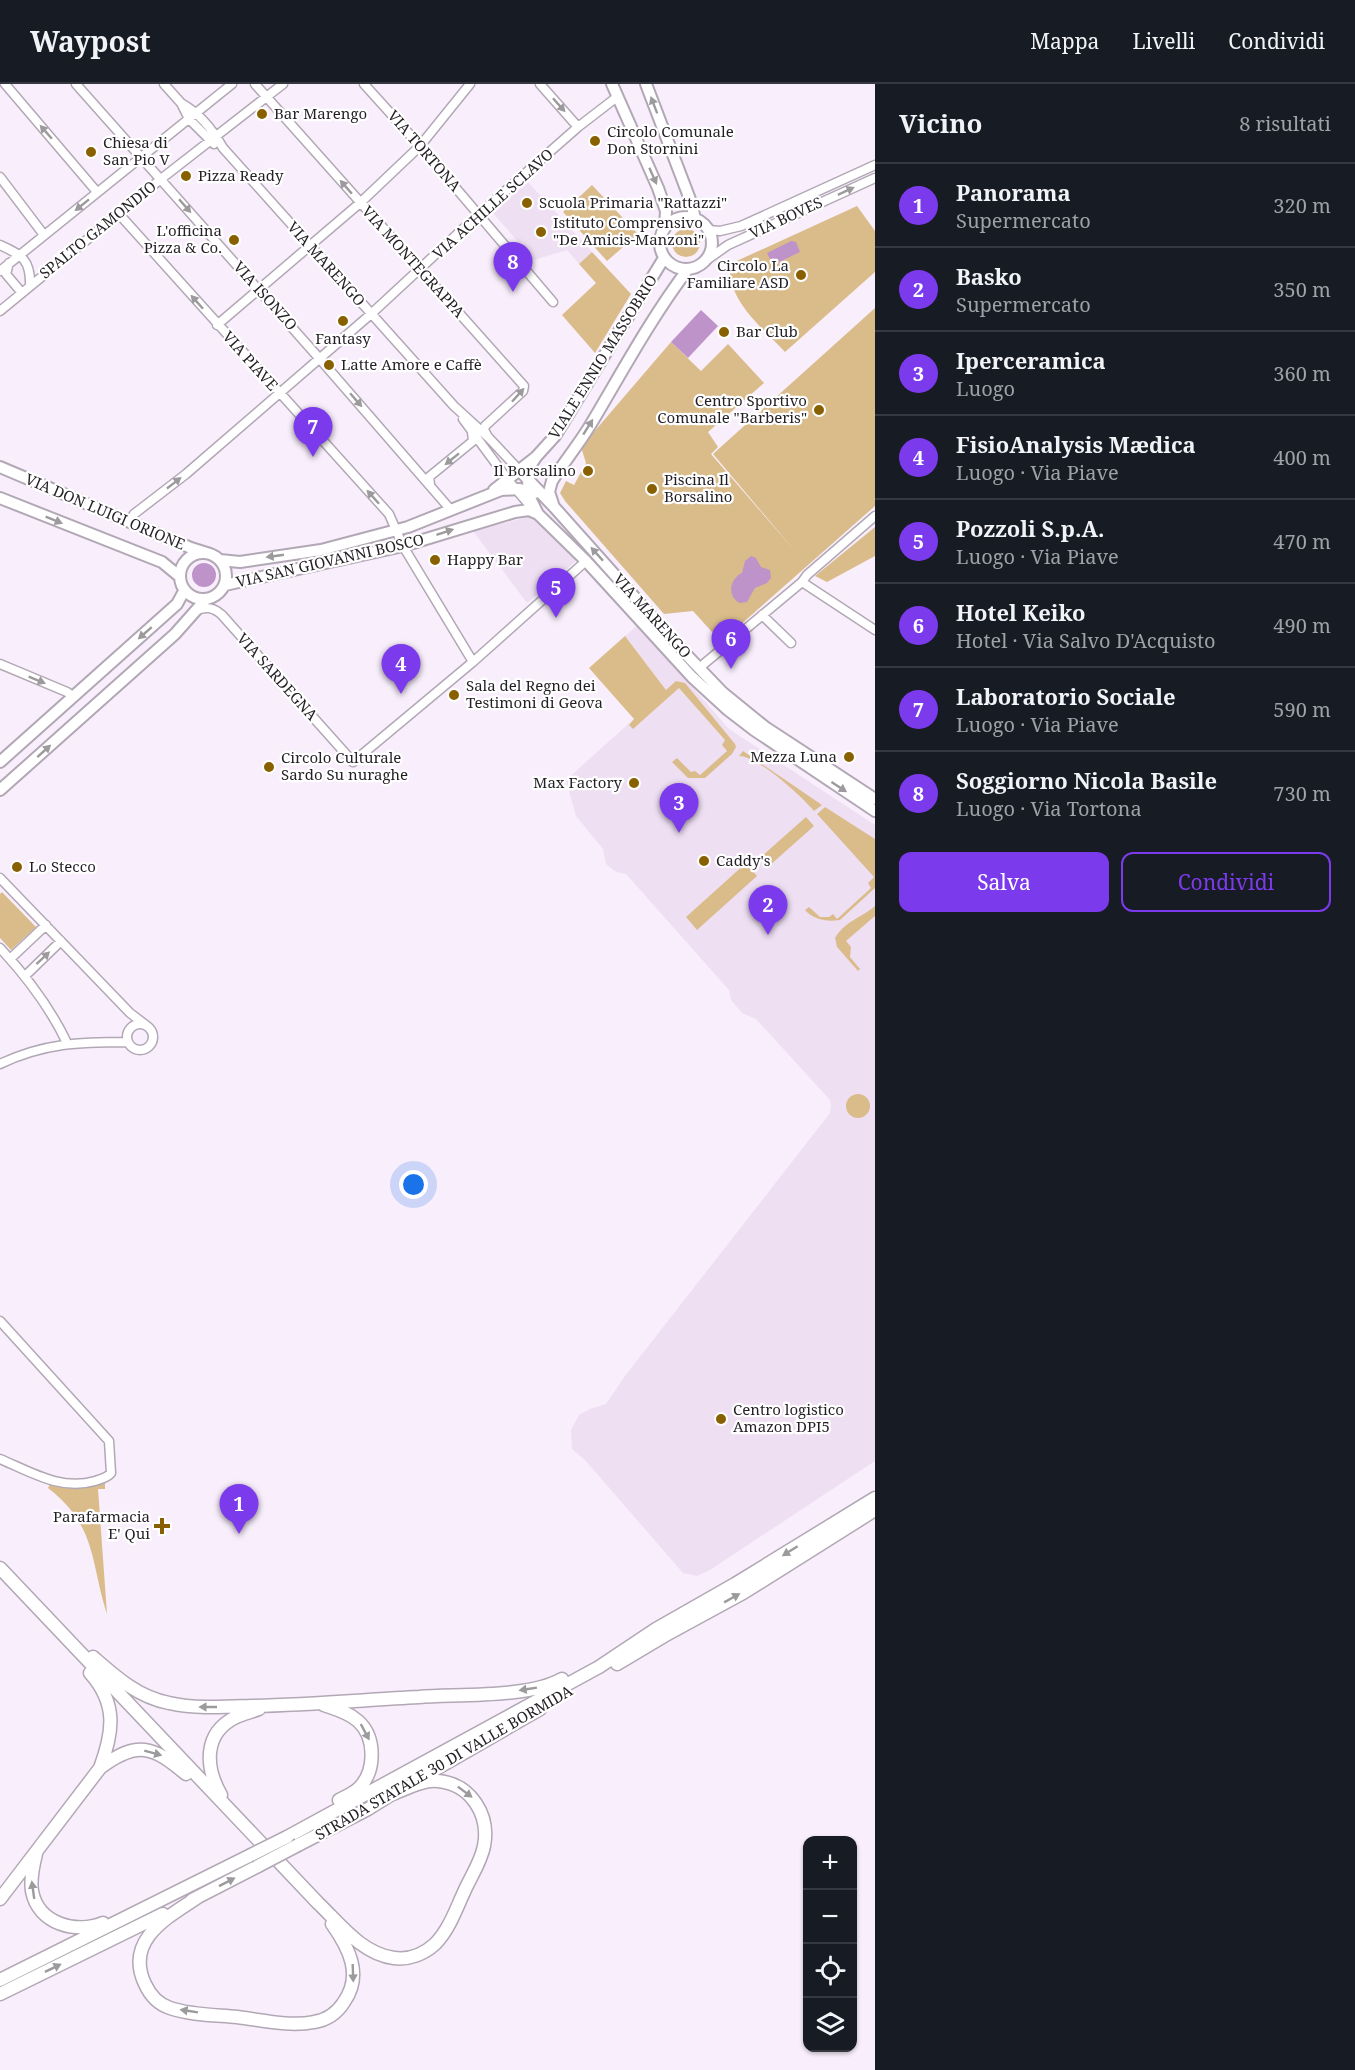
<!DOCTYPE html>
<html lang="it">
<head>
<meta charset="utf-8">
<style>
	:root { --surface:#171b24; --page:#20242c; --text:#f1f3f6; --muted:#9ea1a6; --line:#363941; --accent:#7c3aed }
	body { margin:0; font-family:"Noto Serif",serif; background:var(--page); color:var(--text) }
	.controls { position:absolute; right:18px; bottom:18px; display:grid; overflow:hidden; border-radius:12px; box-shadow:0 2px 4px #0004 }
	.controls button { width:54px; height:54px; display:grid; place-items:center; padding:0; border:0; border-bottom:2px solid var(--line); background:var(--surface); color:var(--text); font:30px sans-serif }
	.you { position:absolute; left:414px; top:1101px; width:21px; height:21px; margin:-15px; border:4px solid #fff; border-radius:50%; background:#1a73e8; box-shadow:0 0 0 9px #1a73e833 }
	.badge { display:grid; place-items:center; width:39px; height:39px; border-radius:50%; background:var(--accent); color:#fff; font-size:20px; font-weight:700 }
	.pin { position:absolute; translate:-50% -50px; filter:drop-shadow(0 2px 3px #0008) }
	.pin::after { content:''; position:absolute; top:32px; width:21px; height:18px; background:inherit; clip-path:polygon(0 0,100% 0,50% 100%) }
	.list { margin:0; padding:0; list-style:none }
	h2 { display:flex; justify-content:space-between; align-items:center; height:78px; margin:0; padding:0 24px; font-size:26px }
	h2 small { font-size:20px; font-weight:400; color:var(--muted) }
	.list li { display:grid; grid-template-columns:39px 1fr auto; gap:18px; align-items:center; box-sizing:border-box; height:84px; padding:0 24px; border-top:2px solid var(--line) }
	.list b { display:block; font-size:22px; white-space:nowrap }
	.list p { margin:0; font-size:20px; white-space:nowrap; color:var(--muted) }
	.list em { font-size:20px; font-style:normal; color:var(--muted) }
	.actions { display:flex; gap:12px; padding:18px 24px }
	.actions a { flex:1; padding:14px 0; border:2px solid var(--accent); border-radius:12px; text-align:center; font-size:21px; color:var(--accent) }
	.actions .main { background:var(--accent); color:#fff }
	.icon { flex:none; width:33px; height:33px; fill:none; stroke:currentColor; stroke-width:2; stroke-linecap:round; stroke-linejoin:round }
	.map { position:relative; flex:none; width:875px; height:1986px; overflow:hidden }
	header { display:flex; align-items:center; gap:36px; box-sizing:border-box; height:84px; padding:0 30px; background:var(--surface); border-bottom:2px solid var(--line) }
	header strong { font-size:28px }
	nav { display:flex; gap:33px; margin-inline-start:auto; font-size:21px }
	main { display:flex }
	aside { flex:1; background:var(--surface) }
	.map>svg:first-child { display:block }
</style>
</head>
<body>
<header>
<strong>Waypost</strong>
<nav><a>Mappa</a><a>Livelli</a><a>Condividi</a></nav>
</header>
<main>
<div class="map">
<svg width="875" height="1986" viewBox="0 0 875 1986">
	<rect width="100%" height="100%" fill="#f9eefc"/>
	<!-- built -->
	<path fill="#efdff3" d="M528 98 592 168 579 180 567 166 534 176 493 129Z
		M532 432 537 434 578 475 527 519 473 447Z
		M638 541 729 645 875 741V1377L710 1486 697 1492 683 1489 585 1376 572 1365 571 1346 579 1331 590 1325 606 1320 625 1292 830 1029 831 1022 830 1016 756 935 742 929 731 916 729 906 626 790 616 788 606 780 603 765 576 732 566 696 666 606 625 552Z"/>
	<!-- green -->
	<path fill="#dabc8b" d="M592 101 638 150 607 177 563 128Z
		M857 122 875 147V188L785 268C762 243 727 217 730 180Z
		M672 159a14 14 0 1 1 28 0a14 14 0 1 1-28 0Z
		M592 168 631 210 595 269 562 231 596 199 579 180Z
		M875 224V422L721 558 693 527 664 530 565 417 560 409 566 397 574 401 586 379 581 363 671 258 701 287 728 260 764 299 708 348 718 363 711 370 794 466 713 370Z
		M875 443V472L827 498 815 492Z
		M625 552 666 606 676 597 685 599 735 660 736 663 732 670 705 694H688L672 678 677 674 691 688 695 687 700 691 727 667 722 661 725 656 679 604 633 645 629 641 634 635 589 584Z
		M743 667 822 721 814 727C801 712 758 672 739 672Z
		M825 723 875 755V804L840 836C827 838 814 836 805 826L809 823 820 833H829L833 830 837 835 871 804 868 799 874 793 817 730Z
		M806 733 814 742 769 782 761 773Z
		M746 779 757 792 697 846 686 833Z
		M2 808 36 843 11 866 0 854V810Z
		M875 822V832L846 857 851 863 850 873 860 885 858 887 837 863 835 854C845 837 861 834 875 822Z
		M846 1022a12 12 0 1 1 24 0a12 12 0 1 1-24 0Z
		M105 1398V1405H98L107 1530C90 1477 97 1442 48 1404L50 1400 79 1404Z"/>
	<!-- water -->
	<path fill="#be93c9" d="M791 157 796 158 800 168 773 181 767 169Z
		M701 226 718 242 688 274 671 258Z
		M751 472 756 474 761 483 770 486 771 494 767 499 755 504 747 518 740 519C727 513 729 495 742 489L745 477Z
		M192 491a12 12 0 1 1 24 0a12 12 0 1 1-24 0Z"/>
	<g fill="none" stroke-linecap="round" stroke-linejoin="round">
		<defs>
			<path id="minor" d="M5 0 97 108
				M76 0 319 274 451 426
				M164 0 181 19 189 35 214 60
				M255 0 524 302 523 307 485 342 484 346 487 351
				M364 0 420 62 553 218
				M540 0 578 43
				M181 19C199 29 213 46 223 64L454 322 489 354 520 387
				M0 93 44 151
				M119 130 389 430 403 462 473 578
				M708 146 720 147 741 142 875 81
				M0 161C22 171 31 176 30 202
				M9 179 6 190 22 209
				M701 180 728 161 875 94
				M0 187 232 0
				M0 227 161 95 283 0
				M217 241 360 119 420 62 470 0
				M463 335 508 396 532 424
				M430 400 429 393 473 357 472 348
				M130 437 134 430 186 390 371 230 479 130 578 43 617 13
				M802 498 875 546
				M195 527C205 522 213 523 222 531L353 678 474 577 586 477
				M762 531 791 559
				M0 580 67 608 74 613
				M699 584 802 498 807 491 875 432
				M0 794 130 929 147 942
				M0 864C27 893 50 923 67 959
				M10 875 46 841
				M25 892 61 857
				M127 953a13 13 0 1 1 26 0a13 13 0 1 1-26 0Z
				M0 980C44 959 80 958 128 958
				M0 1237 109 1357 111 1389C107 1394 101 1395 95 1397 61 1407 31 1388 0 1375"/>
			<path id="major" d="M612 0 658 104 666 127 665 144
				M646 0 691 118 695 135
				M660 159a26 26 0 1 1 52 0a26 26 0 1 1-52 0Z
				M536 373 530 382 528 397 530 414 538 430 586 477 692 593 728 626 754 646 875 727
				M0 383 191 464 210 470
				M520 387 555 424 679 563 723 609 765 643 875 715
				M494 406 536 373 555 352 664 174
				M0 414 162 478 179 492
				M553 420 549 408 552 397C564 378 579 360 591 340 622 288 651 234 688 185
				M180 492a23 23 0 1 1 46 0a23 23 0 1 1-46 0Z
				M220 476 240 478 321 466 408 443 501 406 520 405 535 409
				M225 501 403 462 515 428 529 426 538 430
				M0 678 177 520 184 507
				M0 706 175 550 206 515"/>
			<path id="highway" d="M0 1484 318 1819C340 1840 362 1870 394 1874 409 1876 424 1870 435 1860 449 1846 456 1825 464 1808 470 1794 481 1778 484 1762 490 1731 471 1700 438 1697 423 1695 404 1706 390 1711
				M93 1573C116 1593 138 1613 169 1619 196 1625 224 1623 251 1622 307 1621 363 1616 419 1613 458 1610 529 1614 562 1595
				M617 1580 664 1552 743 1509 875 1426
				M90 1589C118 1620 113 1649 100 1684
				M324 1621C335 1625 348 1628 358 1637 376 1653 376 1687 359 1704 354 1709 345 1713 339 1716
				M415 1697 540 1625
				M221 1711C205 1683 203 1649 236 1633 243 1630 251 1628 259 1625
				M287 1753 599 1583 656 1545 735 1500 875 1414
				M298 1761 368 1725 397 1707
				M36 1770C33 1782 30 1795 32 1807 38 1840 76 1850 103 1839
				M198 1813C168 1833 124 1856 145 1900 150 1911 158 1920 170 1924 190 1931 216 1931 237 1933 262 1936 290 1943 314 1938 327 1936 337 1929 344 1918 363 1891 349 1864 332 1840
				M0 1815 100 1684C137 1656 153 1662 186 1690
				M192 1816 258 1782
				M0 1896 249 1772
				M0 1910 163 1830"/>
		</defs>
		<!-- minor casing -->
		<use href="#minor" stroke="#b2a8b5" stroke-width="11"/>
		<!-- major casing -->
		<use href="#major" stroke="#b2a8b5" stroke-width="14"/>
		<!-- highway casing -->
		<use href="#highway" stroke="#b2a8b5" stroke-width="15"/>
		<!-- minor -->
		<use href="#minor" stroke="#fff" stroke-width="8"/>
		<!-- major -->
		<use href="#major" stroke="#fff" stroke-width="10"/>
		<!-- highway -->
		<use href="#highway" stroke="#fff" stroke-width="12"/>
		<defs>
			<path id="highway-bridge" d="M249 1772 287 1753
				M258 1782 298 1761"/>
		</defs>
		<!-- highway-bridge casing -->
		<use href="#highway-bridge" stroke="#b2a8b5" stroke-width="15" stroke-linecap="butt"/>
		<!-- highway-bridge -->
		<use href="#highway-bridge" stroke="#fff" stroke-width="12"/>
	</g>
	<!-- one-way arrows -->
	<defs><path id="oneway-solid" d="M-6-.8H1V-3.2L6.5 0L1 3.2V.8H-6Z" transform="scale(1.5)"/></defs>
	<g fill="#9c9a9c">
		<use href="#oneway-solid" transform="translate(559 21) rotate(48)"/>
		<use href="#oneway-solid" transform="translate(654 21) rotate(-111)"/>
		<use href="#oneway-solid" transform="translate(46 48) rotate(-131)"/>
		<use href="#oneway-solid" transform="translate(653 92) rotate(66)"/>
		<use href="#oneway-solid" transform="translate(346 103) rotate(-131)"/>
		<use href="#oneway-solid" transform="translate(846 107) rotate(-25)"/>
		<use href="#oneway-solid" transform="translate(82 121) rotate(141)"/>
		<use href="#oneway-solid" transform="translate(185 122) rotate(49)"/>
		<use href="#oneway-solid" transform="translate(197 218) rotate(-132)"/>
		<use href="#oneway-solid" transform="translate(518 311) rotate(-48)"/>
		<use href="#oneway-solid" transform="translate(356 316) rotate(49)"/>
		<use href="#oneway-solid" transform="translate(588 343) rotate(-58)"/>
		<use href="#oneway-solid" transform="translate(452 375) rotate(141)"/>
		<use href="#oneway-solid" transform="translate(174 399) rotate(-38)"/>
		<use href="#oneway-solid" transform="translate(373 413) rotate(-132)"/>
		<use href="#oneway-solid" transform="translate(54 436) rotate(22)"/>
		<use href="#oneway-solid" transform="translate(445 448) rotate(-18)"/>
		<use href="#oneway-solid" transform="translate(597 470) rotate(-132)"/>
		<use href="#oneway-solid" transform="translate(275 472) rotate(172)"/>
		<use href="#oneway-solid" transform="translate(145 549) rotate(139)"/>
		<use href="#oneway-solid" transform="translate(37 596) rotate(22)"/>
		<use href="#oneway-solid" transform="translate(44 667) rotate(-42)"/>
		<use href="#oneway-solid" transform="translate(839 703) rotate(33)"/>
		<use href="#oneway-solid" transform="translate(43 874) rotate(-43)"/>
		<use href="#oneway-solid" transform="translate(790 1467) rotate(148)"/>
		<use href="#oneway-solid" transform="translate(732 1514) rotate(-29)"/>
		<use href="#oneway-solid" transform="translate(528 1605) rotate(171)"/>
		<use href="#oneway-solid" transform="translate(208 1623) rotate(180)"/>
		<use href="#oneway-solid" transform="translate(365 1648) rotate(62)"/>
		<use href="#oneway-solid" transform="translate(153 1669) rotate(15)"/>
		<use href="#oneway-solid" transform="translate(465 1708) rotate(37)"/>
		<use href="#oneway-solid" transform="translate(227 1798) rotate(-27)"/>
		<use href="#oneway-solid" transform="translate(33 1806) rotate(-98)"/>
		<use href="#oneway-solid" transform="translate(53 1884) rotate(-26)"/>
		<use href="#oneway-solid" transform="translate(353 1889) rotate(88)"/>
		<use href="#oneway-solid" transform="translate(189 1927) rotate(-171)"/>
	</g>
	<!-- markers -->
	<g fill="#896000" stroke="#fff" stroke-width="2">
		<circle cx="262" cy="30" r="6"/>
		<circle cx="595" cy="57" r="6"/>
		<circle cx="91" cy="68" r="6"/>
		<circle cx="186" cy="92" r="6"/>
		<circle cx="527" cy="119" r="6"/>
		<circle cx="541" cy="148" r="6"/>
		<circle cx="234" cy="156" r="6"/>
		<circle cx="801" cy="191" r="6"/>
		<circle cx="343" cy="237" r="6"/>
		<circle cx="724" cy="248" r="6"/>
		<circle cx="329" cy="281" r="6"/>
		<circle cx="819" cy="326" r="6"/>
		<circle cx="588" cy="387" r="6"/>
		<circle cx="652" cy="405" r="6"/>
		<circle cx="435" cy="476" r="6"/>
		<circle cx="454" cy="611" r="6"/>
		<circle cx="849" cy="673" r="6"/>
		<circle cx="269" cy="683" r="6"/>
		<circle cx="634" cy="699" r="6"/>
		<circle cx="704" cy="777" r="6"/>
		<circle cx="17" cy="783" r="6"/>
		<circle cx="721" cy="1335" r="6"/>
		<path d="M159 1433h6v6h6v6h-6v6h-6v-6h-6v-6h6z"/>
	</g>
	<g text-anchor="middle" stroke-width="4.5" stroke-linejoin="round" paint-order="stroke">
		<!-- poi labels -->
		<g font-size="15" fill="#231f24" stroke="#fff" text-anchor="start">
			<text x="274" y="35">Bar Marengo</text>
			<text x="607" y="53">Circolo Comunale<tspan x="607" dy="17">Don Stornini</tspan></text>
			<text x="103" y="64">Chiesa di<tspan x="103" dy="17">San Pio V</tspan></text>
			<text x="198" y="97">Pizza Ready</text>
			<text x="539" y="124">Scuola Primaria "Rattazzi"</text>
			<text x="553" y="144">Istituto Comprensivo<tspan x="553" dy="17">"De Amicis-Manzoni"</tspan></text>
			<text x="222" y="152" text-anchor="end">L'officina<tspan x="222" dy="17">Pizza &amp; Co.</tspan></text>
			<text x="789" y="187" text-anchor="end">Circolo La<tspan x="789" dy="17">Familiare ASD</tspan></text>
			<text x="736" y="253">Bar Club</text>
			<text x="343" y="260" text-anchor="middle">Fantasy</text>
			<text x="341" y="286">Latte Amore e Caffè</text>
			<text x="807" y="322" text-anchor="end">Centro Sportivo<tspan x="807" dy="17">Comunale "Barberis"</tspan></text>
			<text x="576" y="392" text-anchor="end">Il Borsalino</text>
			<text x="664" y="401">Piscina Il<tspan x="664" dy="17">Borsalino</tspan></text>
			<text x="447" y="481">Happy Bar</text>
			<text x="466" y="607">Sala del Regno dei<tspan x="466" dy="17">Testimoni di Geova</tspan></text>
			<text x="837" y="678" text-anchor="end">Mezza Luna</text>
			<text x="281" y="679">Circolo Culturale<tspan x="281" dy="17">Sardo Su nuraghe</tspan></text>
			<text x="622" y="704" text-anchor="end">Max Factory</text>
			<text x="716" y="782">Caddy's</text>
			<text x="29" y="788">Lo Stecco</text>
			<text x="733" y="1331">Centro logistico<tspan x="733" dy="17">Amazon DPI5</tspan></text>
			<text x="150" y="1438" text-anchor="end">Parafarmacia<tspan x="150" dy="17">E' Qui</tspan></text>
		</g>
		<!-- street labels -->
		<g font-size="15" fill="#231f24" stroke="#fff">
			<text transform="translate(424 67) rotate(49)" y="5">VIA TORTONA</text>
			<text transform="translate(493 120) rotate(-42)" y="5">VIA ACHILLE SCLAVO</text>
			<text transform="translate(786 134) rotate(-25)" y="5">VIA BOVES</text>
			<text transform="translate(98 146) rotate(-39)" y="5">SPALTO GAMONDIO</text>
			<text transform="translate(413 178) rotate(48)" y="5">VIA MONTEGRAPPA</text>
			<text transform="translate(326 180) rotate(48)" y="5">VIA MARENGO</text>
			<text transform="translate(265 212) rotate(48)" y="5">VIA ISONZO</text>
			<text transform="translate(603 273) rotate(-58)" y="5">VIALE ENNIO MASSOBRIO</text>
			<text transform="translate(250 277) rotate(48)" y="5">VIA PIAVE</text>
			<text transform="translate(105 428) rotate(23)" y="5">VIA DON LUIGI ORIONE</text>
			<text transform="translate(330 477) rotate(-13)" y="5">VIA SAN GIOVANNI BOSCO</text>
			<text transform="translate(652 532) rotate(48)" y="5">VIA MARENGO</text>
			<text transform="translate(277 593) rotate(48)" y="5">VIA SARDEGNA</text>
			<text transform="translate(444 1679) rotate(-30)" y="5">STRADA STATALE 30 DI VALLE BORMIDA</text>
		</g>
	</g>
</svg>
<div class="controls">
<button>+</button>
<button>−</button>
<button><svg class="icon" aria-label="locate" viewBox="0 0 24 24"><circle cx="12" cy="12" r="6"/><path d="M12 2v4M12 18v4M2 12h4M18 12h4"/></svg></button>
<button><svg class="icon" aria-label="layers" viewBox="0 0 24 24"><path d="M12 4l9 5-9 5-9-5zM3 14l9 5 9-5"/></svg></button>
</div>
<div class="you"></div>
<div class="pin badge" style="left:239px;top:1450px">1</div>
<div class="pin badge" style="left:768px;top:851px">2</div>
<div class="pin badge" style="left:679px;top:749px">3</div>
<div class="pin badge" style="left:401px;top:610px">4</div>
<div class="pin badge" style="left:556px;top:534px">5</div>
<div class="pin badge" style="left:731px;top:585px">6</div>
<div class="pin badge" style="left:313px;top:373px">7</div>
<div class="pin badge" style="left:513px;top:208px">8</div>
</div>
<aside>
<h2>Vicino<small>8 risultati</small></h2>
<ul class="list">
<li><span class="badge">1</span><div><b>Panorama</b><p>Supermercato</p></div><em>320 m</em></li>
<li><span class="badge">2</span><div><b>Basko</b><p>Supermercato</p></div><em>350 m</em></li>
<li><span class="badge">3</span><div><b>Iperceramica</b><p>Luogo</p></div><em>360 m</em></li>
<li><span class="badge">4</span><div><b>FisioAnalysis Mædica</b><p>Luogo · Via Piave</p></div><em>400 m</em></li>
<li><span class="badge">5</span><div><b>Pozzoli S.p.A.</b><p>Luogo · Via Piave</p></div><em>470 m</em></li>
<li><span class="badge">6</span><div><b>Hotel Keiko</b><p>Hotel · Via Salvo D'Acquisto</p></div><em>490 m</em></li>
<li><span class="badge">7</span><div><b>Laboratorio Sociale</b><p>Luogo · Via Piave</p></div><em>590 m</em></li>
<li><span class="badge">8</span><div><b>Soggiorno Nicola Basile</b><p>Luogo · Via Tortona</p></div><em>730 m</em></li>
</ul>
<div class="actions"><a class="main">Salva</a><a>Condividi</a></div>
</aside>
</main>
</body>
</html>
